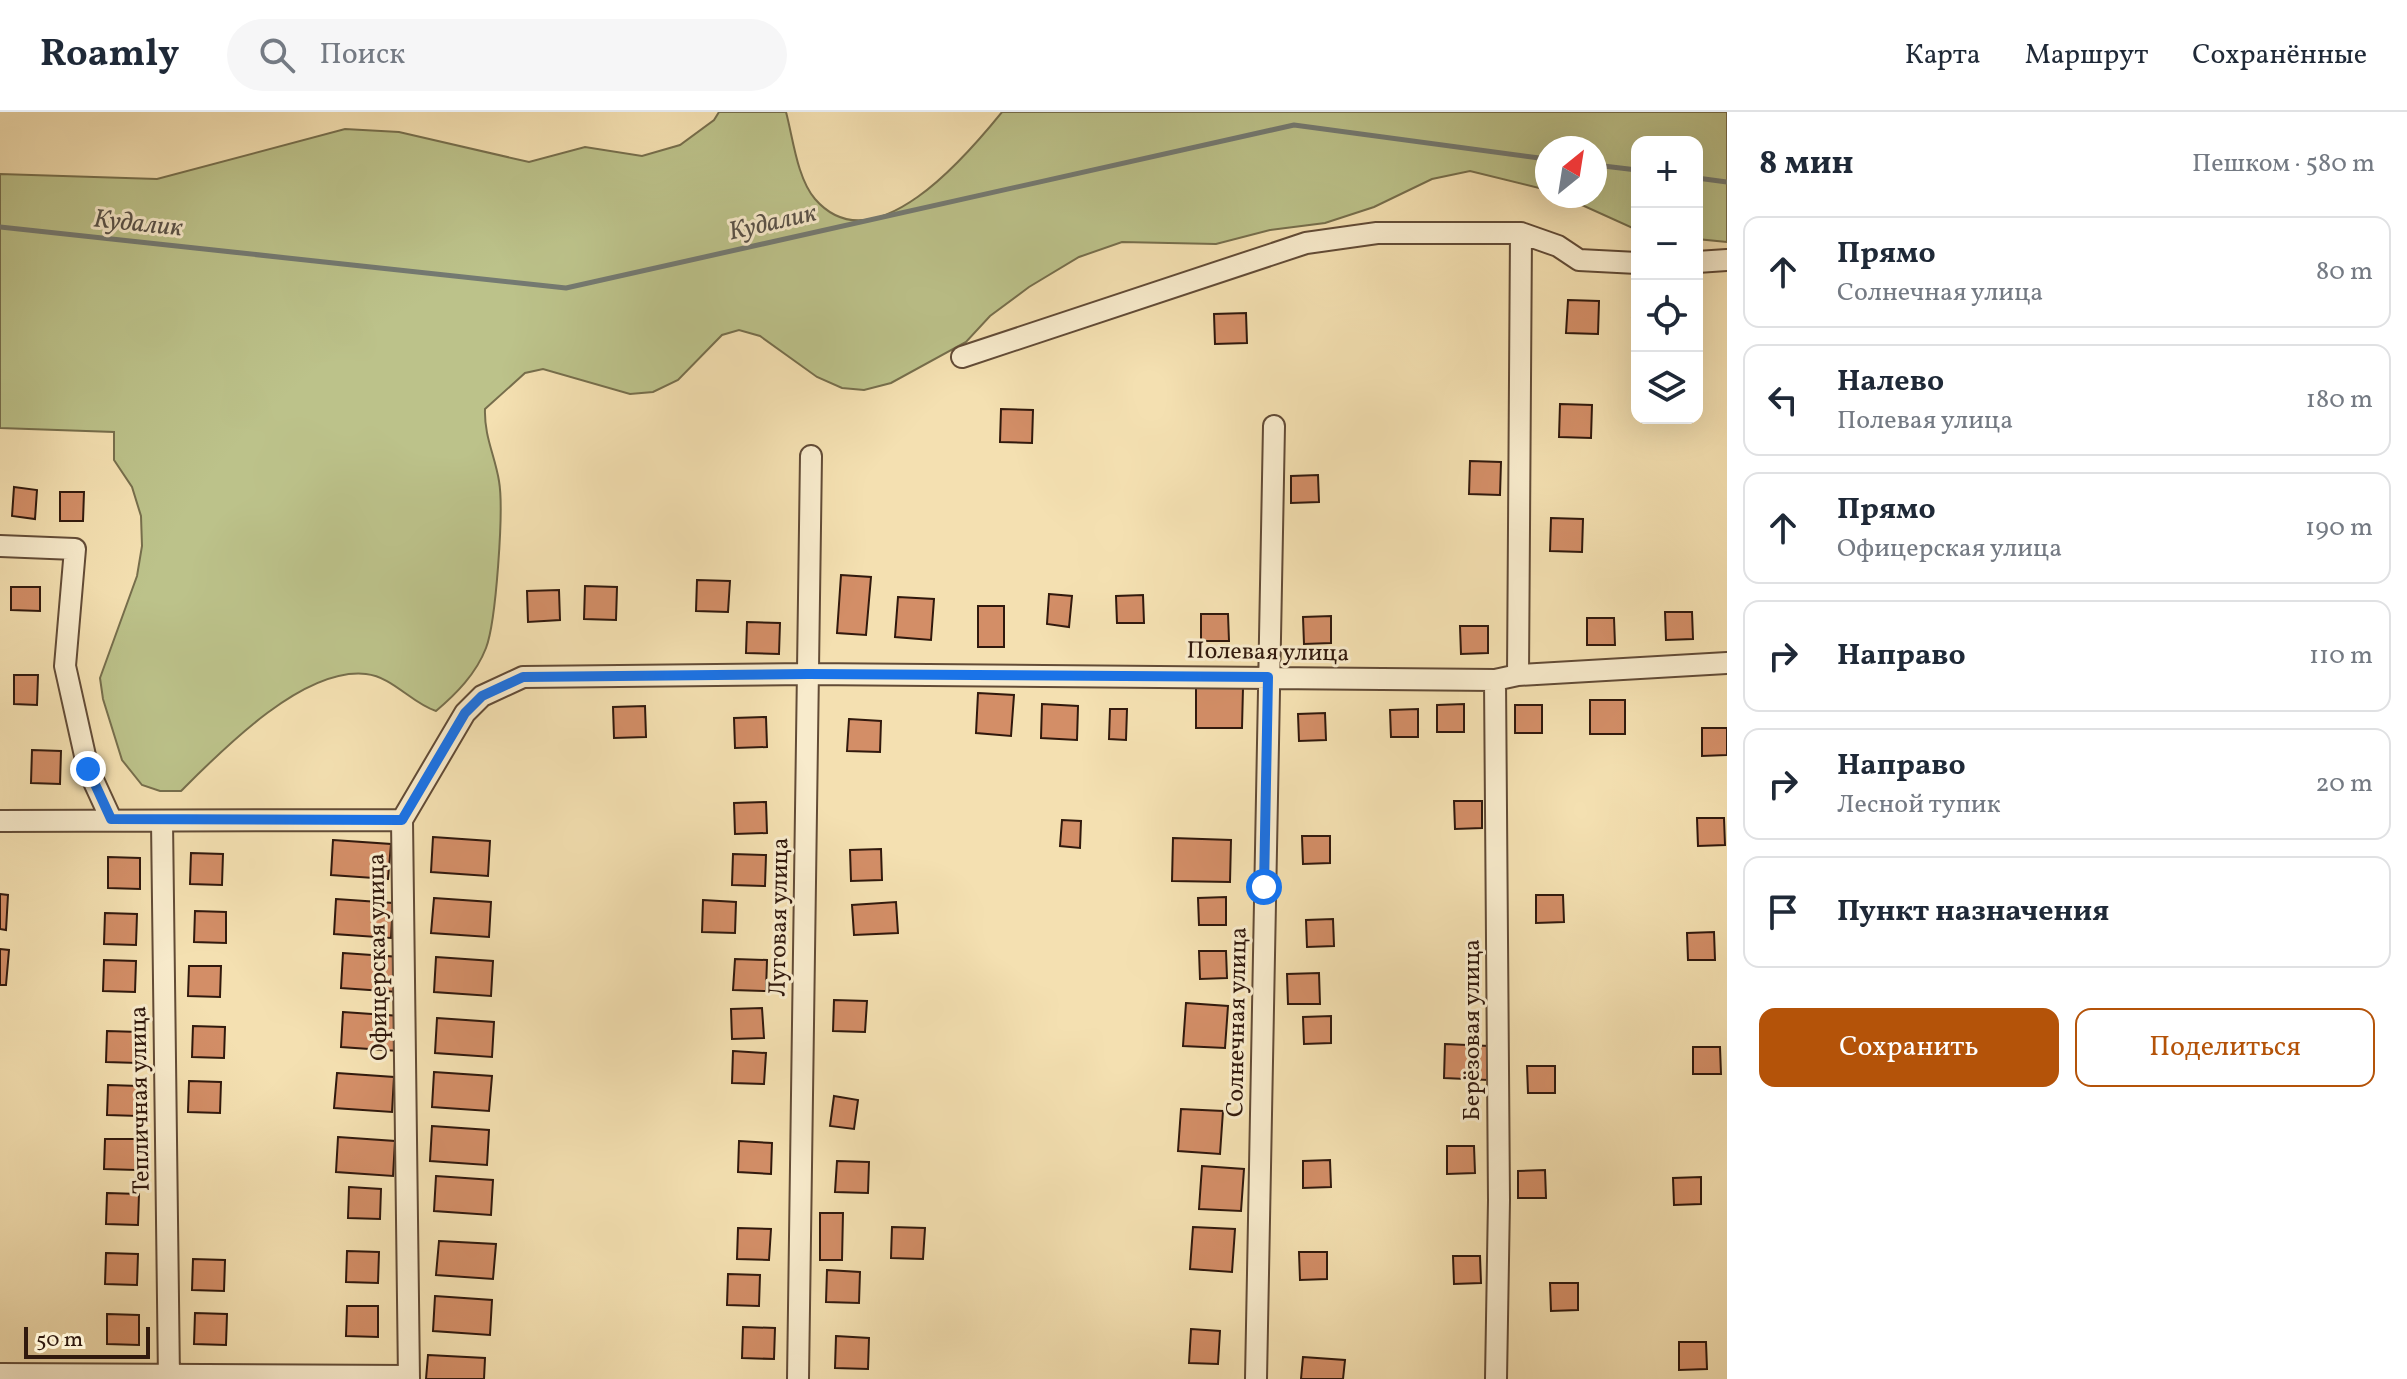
<!DOCTYPE html>
<html lang="ru">
<head>
<meta charset="utf-8">
<style>
	:root { --surface:#fff; --page:#f6f6f7; --text:#1f2937; --muted:#747a83; --line:#e0e1e3; --accent:#b45309 }
	body { margin:0; font-family:Vollkorn,serif; background:var(--page); color:var(--text) }
	.controls { position:absolute; right:24px; top:24px; display:grid; overflow:hidden; border-radius:16px; box-shadow:0 8px 32px #0002 }
	.controls button { width:72px; height:72px; display:grid; place-items:center; padding:0; border:0; border-bottom:2px solid var(--line); background:var(--surface); color:var(--text); font:40px sans-serif }
	.compass { position:absolute; left:1535px; top:24px; width:72px; height:72px; border-radius:50%; background:var(--surface); box-shadow:0 8px 32px #0002; rotate:30deg }
	.scale { position:absolute; left:24px; bottom:20px; width:126px; box-sizing:border-box; padding-left:8px; border:4px solid #31190d; border-top:0; font-size:22px; line-height:28px; white-space:nowrap; color:#31190d; -webkit-text-stroke:6px #f8ebcc; paint-order:stroke }
	.stop { position:absolute; width:24px; height:24px; margin:-18px; border:6px solid #1a73e8; border-radius:50%; background:#fff }
	.stop.end { background:#1a73e8; border-color:#fff; box-shadow:0 2px 8px #0008 }
	.list { margin:0; padding:0; list-style:none }
	h2 { display:flex; justify-content:space-between; align-items:center; height:104px; margin:0; padding:0 32px; font-size:34px }
	h2 small { font-size:26px; font-weight:400; color:var(--muted) }
	.list li { display:grid; grid-template-columns:52px 1fr auto; gap:24px; align-items:center; box-sizing:border-box; height:112px; margin:0 16px 16px; padding:0 16px; border:2px solid var(--line); border-radius:16px }
	.list b { display:block; font-size:30px; white-space:nowrap }
	.list p { margin:0; font-size:26px; white-space:nowrap; color:var(--muted) }
	.list em { font-size:26px; font-style:normal; color:var(--muted) }
	.actions { display:flex; gap:16px; padding:24px 32px }
	.actions a { flex:1; padding:18px 0; border:2px solid var(--accent); border-radius:16px; text-align:center; font-size:28px; color:var(--accent) }
	.actions .main { background:var(--accent); color:#fff }
	.icon { flex:none; width:44px; height:44px; fill:none; stroke:currentColor; stroke-width:2; stroke-linecap:round; stroke-linejoin:round }
	.map { position:relative; flex:none; width:1727px; height:1267px; overflow:hidden }
	header { display:flex; align-items:center; gap:48px; box-sizing:border-box; height:112px; padding:0 40px; background:var(--surface); border-bottom:2px solid var(--line) }
	header strong { font-size:38px }
	nav { display:flex; gap:44px; margin-inline-start:auto; font-size:28px }
	.search { width:560px; height:72px; background:var(--page); display:flex; align-items:center; gap:20px; box-sizing:border-box; padding:0 28px; border-radius:44px; color:var(--muted); font-size:30px }
	main { display:flex }
	aside { flex:1; background:var(--surface) }
	.map>svg:first-child { display:block }
</style>
</head>
<body>
<header>
<strong>Roamly</strong>
<div class="search"><svg class="icon" aria-label="search" viewBox="0 0 24 24"><circle cx="10" cy="10" r="6"/><path d="M15 15l6 6"/></svg>Поиск</div>
<nav><a>Карта</a><a>Маршрут</a><a>Сохранённые</a></nav>
</header>
<main>
<div class="map">
<svg width="1727" height="1267" viewBox="0 0 1727 1267">
	<rect width="100%" height="100%" fill="#f4e0b1"/>
	<filter id="stains"><feTurbulence type="fractalNoise" baseFrequency=".0025" numOctaves="4"/><feColorMatrix values="0 0 0 0 .2 0 0 0 0 .09 0 0 0 0 .02 0 0 0 .5 -.17"/></filter>
	<radialGradient id="worn" r=".72"><stop offset=".6" stop-color="#630" stop-opacity="0"/><stop offset="1" stop-color="#630" stop-opacity=".3"/></radialGradient>
	<!-- green -->
	<path fill="#bcc28a" stroke="#766e4c" stroke-width="2" d="M719 0H786C793 26 797 66 815 87 874 155 968 42 1002 0H1727V130L1697 127V30H1637V118L1562 84H1595V36H1547V78L1470 59 1432 67 1374 95 1325 111 1270 118 1216 132 1122 130 1079 145 1029 175 990 204 966 230 891 271 864 278 842 276 817 265 760 224 739 218 722 223 678 268 653 280 630 282 543 257 525 261 485 297C484 324 495 344 499 369 504 398 496 510 486 536 476 562 456 582 436 599 411 591 393 565 366 562 303 555 222 638 181 679H160L142 673 122 648 103 587 100 566 137 464 142 434 141 404 132 375 114 348V320L0 316V62L157 67 345 17 399 20 529 50 585 35 642 44 680 33 714 8Z"/>
	<g fill="none" stroke-linecap="round" stroke-linejoin="round">
		<!-- stream -->
		<path stroke="#747a72" stroke-width="5" d="M1595 53 1637 58
			M1697 66 1727 70
			M0 115 566 176 1294 13 1547 47"/>
	</g>
	<!-- building -->
	<path fill="#d38e67" stroke="#31190d" stroke-width="2" d="M1633 172H1637V205H1632Z
		M1568 188 1599 189 1598 222 1566 221Z
		M1246 201 1247 231 1215 232 1214 202Z
		M1560 292 1592 293 1591 326 1559 325Z
		M1001 297 1033 298 1032 331 1000 330Z
		M1470 349 1501 350 1500 383 1469 382Z
		M1318 363 1319 390 1291 391V364Z
		M14 375 37 378 35 407 12 404Z
		M60 380H84L83 409H60Z
		M1551 406 1583 407 1582 440 1550 439Z
		M841 463 871 465 866 523 837 521Z
		M697 468 730 469 728 500 696 499Z
		M585 474 617 475 616 508 584 507Z
		M11 475H40V499L11 498Z
		M559 478 560 508 528 510 527 479Z
		M1049 482 1072 484 1069 515 1047 512Z
		M1143 483 1144 511H1117L1116 484Z
		M898 485 934 487 931 528 895 525Z
		M978 494H1004V535H978Z
		M1665 500H1692L1693 527 1666 528Z
		M1201 502H1228L1229 529H1201Z
		M1331 504V531L1304 532 1303 505Z
		M1587 506H1614L1615 533H1587Z
		M747 510 780 511 779 542 746 541Z
		M1460 514H1488V541L1461 542Z
		M14 563H38L37 593 14 592Z
		M1196 576H1243L1242 616H1196Z
		M978 581 1014 583 1011 624 976 621Z
		M1590 588H1625V622H1590Z
		M1042 592 1078 594 1077 628 1041 626Z
		M1464 592V620H1437V593Z
		M1515 593H1542V621H1515Z
		M645 594 646 625 614 626 613 595Z
		M1110 597H1127L1126 628 1109 627Z
		M1418 597V625H1391L1390 598Z
		M1325 601 1326 628 1299 629 1298 602Z
		M766 605 767 635 735 636 734 606Z
		M849 607 881 609 880 640 847 639Z
		M1702 616H1727V643L1702 644Z
		M32 638 61 639 60 672 31 671Z
		M1454 689H1482V716L1455 717Z
		M766 690 767 721 735 722 734 691Z
		M1697 706H1724L1725 733 1698 734Z
		M1062 708 1081 709 1080 736 1060 734Z
		M1302 724H1330V751L1303 752Z
		M433 725 490 729 488 764 431 760Z
		M1173 726 1231 728 1230 770 1172 769Z
		M333 728 391 732 388 767 331 763Z
		M881 737 882 768 851 769 850 738Z
		M191 741 223 742 222 773 190 772Z
		M733 742 766 743 765 774 732 773Z
		M108 745 140 746V777L108 776Z
		M0 782 8 783 6 818 0 817Z
		M1536 783H1563L1564 810 1536 811Z
		M1226 785V813H1199L1198 786Z
		M434 786 491 790 489 825 431 821Z
		M336 787 393 791 391 826 334 822Z
		M703 788 736 790 735 821 702 820Z
		M896 790 898 821 854 823 852 793Z
		M195 799 226 800V831L194 830Z
		M105 801 137 802 136 833 104 832Z
		M1333 807 1334 834 1307 835 1306 808Z
		M1714 820 1715 848H1688L1687 821Z
		M0 837 9 838 6 873H0Z
		M1199 839H1226L1227 866 1200 867Z
		M343 841 400 845 398 880 341 876Z
		M436 845 493 849 491 884 434 880Z
		M735 847 767 848 766 879 733 878Z
		M104 848 136 849 135 880 103 879Z
		M189 854H221L220 885 188 884Z
		M1319 861 1320 892H1288L1287 862Z
		M834 888 867 889 865 920 833 919Z
		M1186 891 1228 894 1225 936 1183 934Z
		M762 896 764 926 732 927 731 897Z
		M343 900 400 904 398 939 341 935Z
		M1331 904V931L1304 932 1303 905Z
		M437 906 494 910 492 945 435 941Z
		M193 914 225 915 224 946 192 945Z
		M107 919 139 920 138 951 106 950Z
		M1445 932 1489 934 1488 968 1444 966Z
		M1693 935H1720L1721 962H1693Z
		M733 939 766 941 764 972 732 971Z
		M1527 954H1555V981H1528Z
		M434 960 492 964 489 999 432 995Z
		M337 961 394 965 392 1000 334 996Z
		M189 969 221 970 220 1001 188 1000Z
		M108 973 139 974V1004L107 1003Z
		M834 984 858 988 854 1017 830 1014Z
		M1181 997 1223 999 1220 1042 1178 1039Z
		M432 1014 489 1018 487 1053 430 1049Z
		M338 1025 395 1029 393 1064 336 1060Z
		M105 1027H137L136 1058 104 1057Z
		M739 1029 772 1031 771 1062 738 1060Z
		M1447 1034H1474L1475 1061 1447 1062Z
		M1330 1048 1331 1075 1303 1076V1049Z
		M837 1049 869 1050 868 1081 835 1080Z
		M1202 1054 1244 1057 1241 1099 1199 1097Z
		M1545 1058 1546 1086H1518V1059Z
		M436 1064 493 1068 491 1103 434 1099Z
		M1701 1065V1092L1674 1093 1673 1066Z
		M349 1075 381 1077 380 1107 348 1106Z
		M107 1081 139 1082 138 1113 106 1112Z
		M820 1101H843L842 1148H820Z
		M892 1115 925 1116 923 1147 891 1146Z
		M1193 1115 1235 1117 1232 1160 1190 1157Z
		M738 1116 771 1117 769 1148 737 1147Z
		M439 1129 496 1132 493 1167 436 1163Z
		M347 1139 379 1140 378 1171 346 1170Z
		M1299 1140H1327V1167L1300 1168Z
		M106 1141 138 1142 137 1173 105 1172Z
		M1453 1144H1480L1481 1171 1454 1172Z
		M193 1147 225 1148 224 1179 192 1178Z
		M827 1158 860 1160 859 1191 826 1190Z
		M728 1162 760 1163 759 1194 727 1193Z
		M1550 1171H1578V1198L1551 1199Z
		M435 1184 492 1188 490 1223 433 1219Z
		M347 1194H378V1225L346 1224Z
		M195 1201 227 1202 226 1233 194 1232Z
		M107 1202 139 1203V1233L107 1232Z
		M743 1215 775 1216 774 1247 742 1246Z
		M1191 1217 1220 1219 1218 1252 1189 1251Z
		M836 1224 869 1226 868 1257 835 1256Z
		M1679 1230H1706L1707 1257 1679 1258Z
		M428 1243 485 1246 484 1267H426Z
		M1303 1245 1345 1248 1343 1267H1301Z"/>
	<g fill="none" stroke-linecap="round" stroke-linejoin="round">
		<defs>
			<path id="minor" d="M1697 150 1727 148
				M962 245 1306 131 1377 121H1521L1558 134 1579 148 1637 151
				M0 434 75 437 65 554 88 657 111 707
				M1518 563 1521 121
				M1495 568 1499 1088 1496 1267
				M0 709 402 708
				M162 709 169 1267
				M0 1262 409 1264
				M409 1267 402 708 465 601 482 584 523 565 808 562 1495 568 1518 563 1727 551
				M798 1267 811 344
				M1256 1267 1274 314"/>
		</defs>
		<!-- minor casing -->
		<use href="#minor" stroke="#624b36" stroke-width="24"/>
		<!-- minor -->
		<use href="#minor" stroke="#f8ebcc" stroke-width="20"/>
	</g>
	<g fill="none" stroke-linecap="round" stroke-linejoin="round">
		<!-- route -->
		<path stroke="#1a73e8" stroke-width="10" d="M88 657 111 707 402 708 465 601 482 584 523 565 808 562 1268 565 1264 775"/>
	</g>
	<g text-anchor="middle" stroke-width="6" stroke-linejoin="round" paint-order="stroke">
		<!-- street labels -->
		<g font-size="24" fill="#31190d" stroke="#f8ebcc">
			<text transform="translate(1268 539) rotate(1)" y="8">Полевая улица</text>
			<text transform="translate(778 805) rotate(-89)" y="8">Луговая улица</text>
			<text transform="translate(377 845) rotate(-91)" y="8">Офицерская улица</text>
			<text transform="translate(1236 910) rotate(-89)" y="8">Солнечная улица</text>
			<text transform="translate(1471 918) rotate(-90)" y="8">Берёзовая улица</text>
			<text transform="translate(139 988) rotate(-91)" y="8">Тепличная улица</text>
		</g>
		<!-- water labels -->
		<g font-size="26" font-style="italic" fill="#585148" stroke="#f8ebcc">
			<text transform="translate(772 109) rotate(-13)" y="9">Кудалик</text>
			<text transform="translate(138 110) rotate(6)" y="9">Кудалик</text>
		</g>
	</g>
	<rect width="100%" height="100%" filter="url(#stains)"/>
	<rect width="100%" height="100%" fill="url(#worn)"/>
</svg>
<div class="controls">
<button>+</button>
<button>−</button>
<button><svg class="icon" aria-label="locate" viewBox="0 0 24 24"><circle cx="12" cy="12" r="6"/><path d="M12 2v4M12 18v4M2 12h4M18 12h4"/></svg></button>
<button><svg class="icon" aria-label="layers" viewBox="0 0 24 24"><path d="M12 4l9 5-9 5-9-5zM3 14l9 5 9-5"/></svg></button>
</div>
<svg class="compass" viewBox="-18 -18 36 36"><path d="M0-13l5 13h-10z" fill="#e53935"/><path d="M0 13l5-13h-10z" fill="#747a83"/></svg>
<div class="scale">50 m</div>
<div class="stop" style="left:1264px;top:775px"></div>
<div class="stop end" style="left:88px;top:657px"></div>
</div>
<aside>
<h2>8 мин<small>Пешком · 580 m</small></h2>
<ul class="list">
<li><svg class="icon" aria-label="ahead" viewBox="0 0 24 24"><path d="M12 20V5M6 11l6-6 6 6"/></svg><div><b>Прямо</b><p>Солнечная улица</p></div><em>80 m</em></li>
<li><svg class="icon" aria-label="left" viewBox="0 0 24 24"><path d="M17 20v-9H6M10 6l-5 5 5 5"/></svg><div><b>Налево</b><p>Полевая улица</p></div><em>180 m</em></li>
<li><svg class="icon" aria-label="ahead" viewBox="0 0 24 24"><path d="M12 20V5M6 11l6-6 6 6"/></svg><div><b>Прямо</b><p>Офицерская улица</p></div><em>190 m</em></li>
<li><svg class="icon" aria-label="right" viewBox="0 0 24 24"><path d="M7 20v-9h11M14 6l5 5-5 5"/></svg><div><b>Направо</b></div><em>110 m</em></li>
<li><svg class="icon" aria-label="right" viewBox="0 0 24 24"><path d="M7 20v-9h11M14 6l5 5-5 5"/></svg><div><b>Направо</b><p>Лесной тупик</p></div><em>20 m</em></li>
<li><svg class="icon" aria-label="arrive" viewBox="0 0 24 24"><path d="M6 21V4h12l-3 4 3 4H6"/></svg><div><b>Пункт назначения</b></div></li>
</ul>
<div class="actions"><a class="main">Сохранить</a><a>Поделиться</a></div>
</aside>
</main>
</body>
</html>
